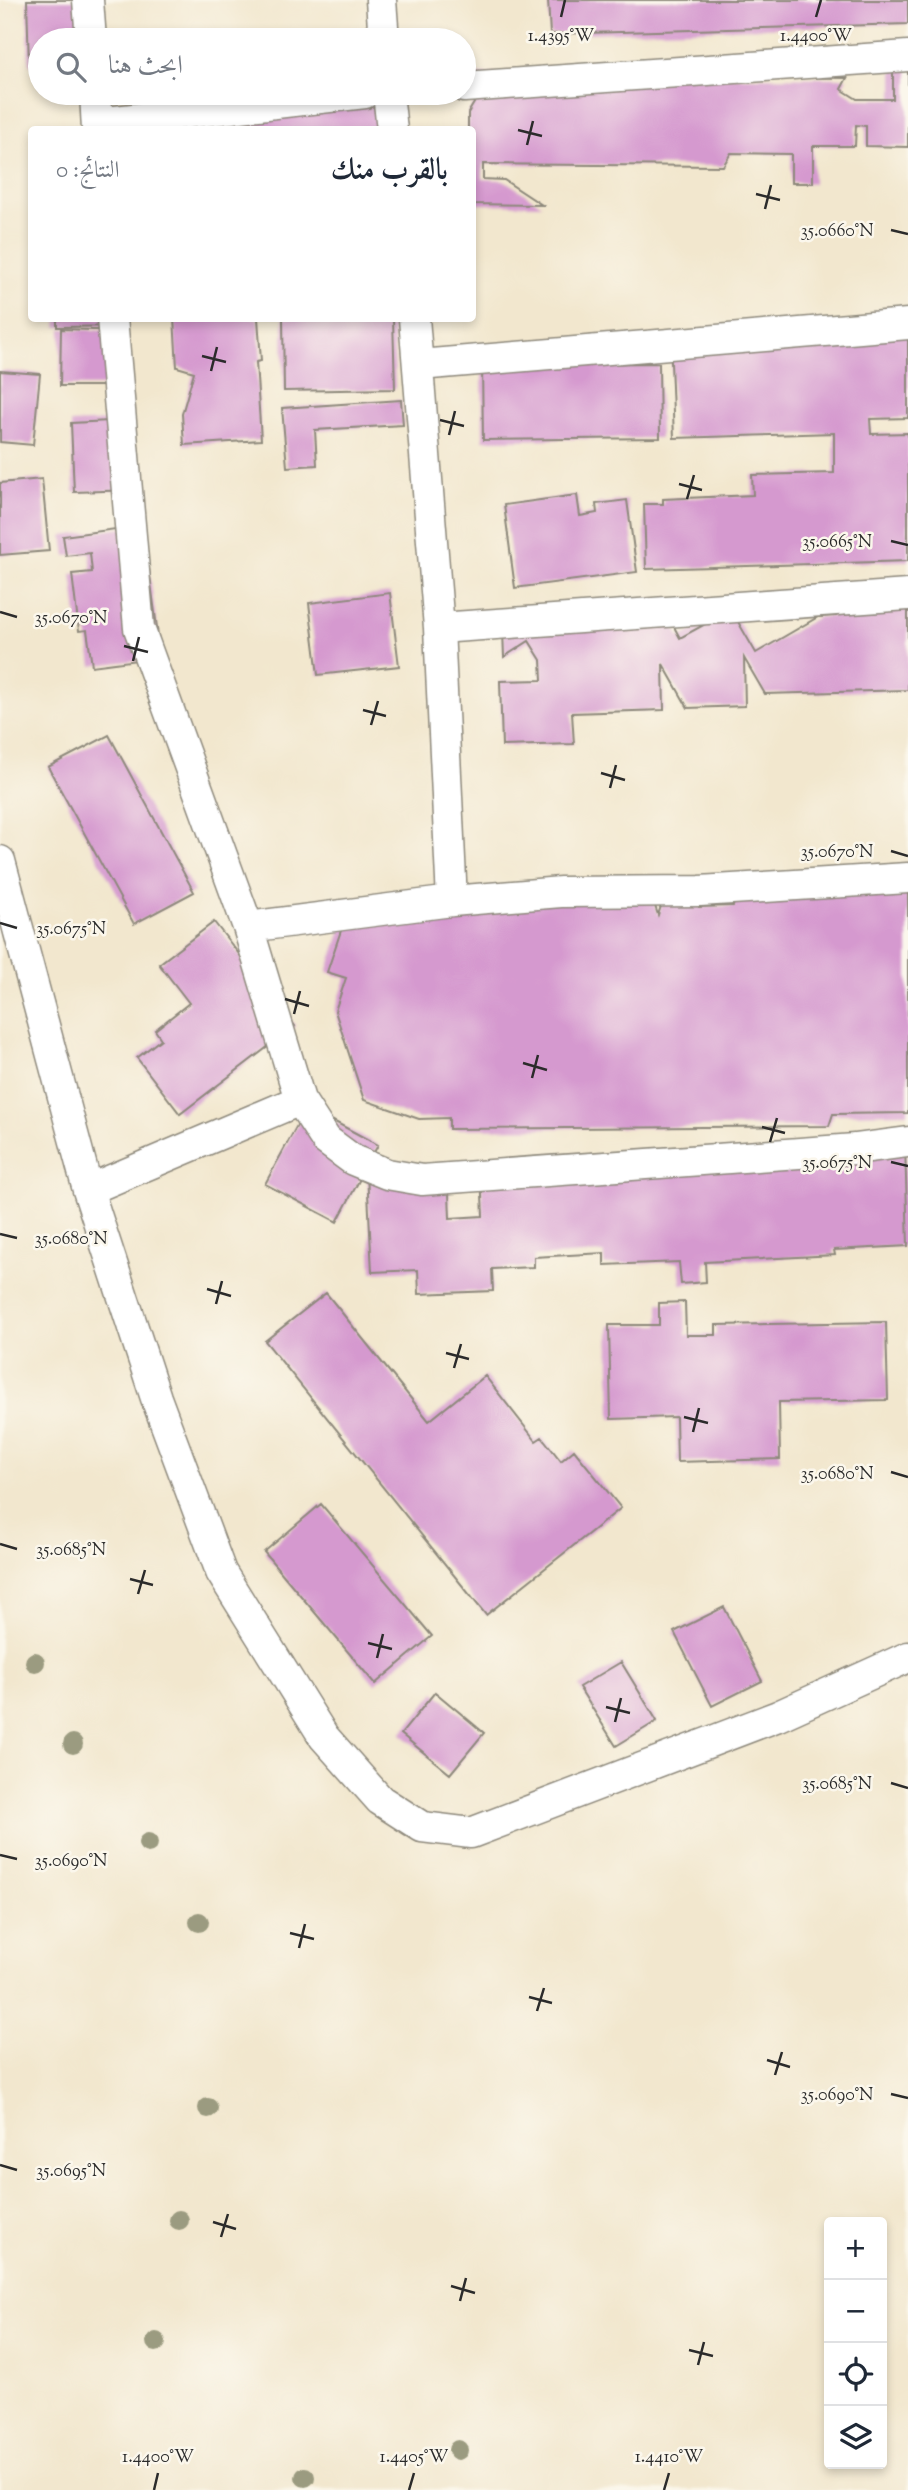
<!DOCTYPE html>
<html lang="ar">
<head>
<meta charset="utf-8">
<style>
	:root { --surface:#fff; --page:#f2f2f3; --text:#1f2937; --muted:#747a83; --line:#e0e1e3 }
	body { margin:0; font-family:"Sorts Mill Goudy",Amiri,serif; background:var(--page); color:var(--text); direction:rtl }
	.controls { position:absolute; right:21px; bottom:21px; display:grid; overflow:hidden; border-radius:7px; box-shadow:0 4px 10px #0003 }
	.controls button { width:63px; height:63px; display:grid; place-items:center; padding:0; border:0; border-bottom:2px solid var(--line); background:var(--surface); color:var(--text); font:35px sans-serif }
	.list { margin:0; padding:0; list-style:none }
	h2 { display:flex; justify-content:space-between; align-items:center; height:91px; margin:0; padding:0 28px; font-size:30px }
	h2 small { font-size:23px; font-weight:400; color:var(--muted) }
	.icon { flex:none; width:38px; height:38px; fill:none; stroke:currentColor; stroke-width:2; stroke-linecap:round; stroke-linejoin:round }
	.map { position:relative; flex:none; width:908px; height:2490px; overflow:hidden; direction:ltr }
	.search { position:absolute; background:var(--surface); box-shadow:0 4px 10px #0003; left:28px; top:28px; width:448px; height:77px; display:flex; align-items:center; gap:18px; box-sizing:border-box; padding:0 24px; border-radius:38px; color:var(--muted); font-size:26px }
	.panel { position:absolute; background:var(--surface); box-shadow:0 4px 10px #0003; left:28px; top:126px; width:448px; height:196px; border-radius:7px; direction:rtl }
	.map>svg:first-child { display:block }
</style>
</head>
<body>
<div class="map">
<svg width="908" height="2490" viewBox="0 0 908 2490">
	<rect width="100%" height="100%" fill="#fbf7ec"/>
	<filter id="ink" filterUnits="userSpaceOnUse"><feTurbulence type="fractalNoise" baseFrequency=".0143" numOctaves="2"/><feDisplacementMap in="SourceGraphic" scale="14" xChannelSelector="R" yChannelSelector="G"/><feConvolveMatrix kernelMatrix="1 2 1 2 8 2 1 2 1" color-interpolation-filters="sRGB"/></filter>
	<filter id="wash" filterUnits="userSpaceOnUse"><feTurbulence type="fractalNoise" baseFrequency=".00686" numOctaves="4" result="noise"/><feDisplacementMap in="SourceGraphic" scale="28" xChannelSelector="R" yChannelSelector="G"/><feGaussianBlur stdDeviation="1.57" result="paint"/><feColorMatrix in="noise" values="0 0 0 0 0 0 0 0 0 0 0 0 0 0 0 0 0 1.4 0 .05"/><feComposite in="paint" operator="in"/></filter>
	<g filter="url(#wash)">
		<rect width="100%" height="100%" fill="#f2e7ce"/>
		<g id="blocks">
			<!-- building -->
			<path fill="#d599cf" d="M27 0H92L94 40H40V65H29Z
				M548 0H908V24L550 34Z
				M893 49H908V147L866 146V126L856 125 855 146H813V183H791V154L731 153 723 166 483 164V179L504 180 542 205 472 204V130H468V113L474 103 458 93 464 74 847 78 841 89 857 99H893Z
				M377 100 379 130H162Z
				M57 318H127V326L57 327Z
				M174 318H258L261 361 256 362 261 440 184 445 182 414 194 372 177 367Z
				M283 318H393L395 389 284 391Z
				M61 329 126 331 125 386H60Z
				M908 329V418L870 419 871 434 908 433V561L646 569 644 504H663V499L753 495 752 475 834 473V433L674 438 670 337Z
				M659 363 660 438 483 440 482 365Z
				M0 371 40 374 33 445 0 442Z
				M401 400 403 425 315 430 317 465 287 467 282 408Z
				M129 420 133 490 74 492 71 423Z
				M42 479 49 551 0 555V483Z
				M577 495 580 516 597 513 596 504 627 500 637 572 515 588 504 505Z
				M138 526 147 554 161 657 92 666 87 630 79 631 72 574 92 572 90 553 66 556 63 536Z
				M390 593 399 666 318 675 309 603Z
				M908 595V690L765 694 744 658 745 706 688 708 663 664 664 710 572 713 574 744 502 746 500 681 542 680 541 660 529 641 504 657 503 630 673 625 680 638 709 622 737 620 756 653 818 617 836 616V597Z
				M109 735 194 892 134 924 48 767Z
				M908 871V1113L833 1114 829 1126 449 1129V1118L419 1119 364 1100 335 1011 346 978 327 972 349 907 648 885 658 915 669 883H691L699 907 733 906 739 889Z
				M214 922 295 1026 180 1114 137 1058 161 1039 155 1030 189 1003 159 964Z
				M307 1107 378 1145 337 1222 265 1184Z
				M905 1144 908 1246 834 1250 835 1255 705 1262 706 1282 681 1284 679 1262 604 1265V1253L534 1257V1267L492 1269 493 1291 419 1294 418 1270 372 1272 367 1173 448 1169 450 1218 483 1216 481 1173Z
				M326 1293 429 1421 485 1376 536 1441 542 1437 561 1461 574 1450 621 1508 486 1615 265 1341Z
				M685 1302 686 1335H716V1325L886 1322 888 1400 779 1402 780 1459 677 1462 676 1417 611 1419 609 1325H659V1303Z
				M321 1504 432 1636 375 1684 264 1552Z
				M724 1607 762 1681 712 1706 674 1632Z
				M621 1662 657 1721 616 1746 579 1687Z
				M435 1692 484 1733 450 1774 401 1734Z"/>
		</g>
	</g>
	<g filter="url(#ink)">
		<use href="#blocks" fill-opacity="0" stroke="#8e897c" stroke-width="2"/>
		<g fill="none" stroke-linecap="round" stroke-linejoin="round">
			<defs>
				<path id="minor" d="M88 0 91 40
					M381 0 384 40
					M464 87 908 56
					M95 93 97 130
					M388 93 392 130
					M97 123 365 93
					M112 318 139 628 248 927 300 1100 326 1140 353 1160 387 1174 422 1180 855 1149 908 1142
					M414 318 439 628 452 901
					M419 365 908 324
					M439 628 908 595
					M0 861 88 1190 156 1398 221 1572 324 1737 380 1800 422 1827 471 1833 778 1716 908 1657
					M248 927 452 901 561 892 700 891 908 878
					M88 1190 300 1100"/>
			</defs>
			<!-- minor casing -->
			<use href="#minor" stroke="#8e897c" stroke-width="33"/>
			<!-- minor -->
			<use href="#minor" stroke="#fff" stroke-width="30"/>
		</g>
		<!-- trees -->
		<g fill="#9b9b80">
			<circle cx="35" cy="1662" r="10"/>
			<circle cx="73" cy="1744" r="10"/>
			<circle cx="148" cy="1843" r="10"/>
			<circle cx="199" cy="1922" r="10"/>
			<circle cx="208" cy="2108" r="10"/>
			<circle cx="179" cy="2220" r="10"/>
			<circle cx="156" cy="2342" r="10"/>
			<circle cx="458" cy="2450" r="10"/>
			<circle cx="305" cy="2477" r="10"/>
		</g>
	</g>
	<!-- ticks -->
	<path fill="none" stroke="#2b2b2b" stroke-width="2.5" d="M561 17 565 0M816 17 821 0M518 130 542 136M527 145 533 121M756 194 780 200M765 209 771 185M891 230 908 234M202 356 226 362M211 371 217 347M440 420 464 426M449 435 455 411M679 484 702 490M687 499 694 475M891 541 908 545M0 612 17 617M124 646 148 652M133 661 139 637M363 710 386 716M371 725 378 701M601 773 625 780M610 788 616 765M891 851 908 856M0 923 17 928M285 999 309 1006M294 1014 300 991M523 1063 547 1070M532 1078 538 1055M762 1127 785 1133M770 1142 777 1118M891 1162 908 1166M0 1234 17 1238M207 1289 231 1296M216 1304 222 1281M446 1353 469 1359M454 1368 461 1344M684 1417 708 1423M693 1432 699 1408M891 1472 908 1477M0 1544 17 1549M130 1579 153 1585M138 1594 145 1570M368 1643 392 1649M377 1658 383 1634M606 1707 630 1713M615 1722 621 1698M891 1783 908 1788M0 1855 17 1859M290 1933 314 1939M299 1948 305 1924M529 1997 552 2003M537 2011 544 1988M767 2060 790 2067M775 2075 782 2052M891 2094 908 2098M0 2165 17 2170M213 2222 236 2229M221 2237 228 2214M451 2286 475 2293M460 2301 466 2278M689 2350 713 2356M698 2365 704 2342M154 2490 158 2473M409 2490 414 2473M664 2490 669 2473"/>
	<g font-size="18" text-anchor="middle" fill="#2b2b2b" stroke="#fbf7ec" stroke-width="5" stroke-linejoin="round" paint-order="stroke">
		<text x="561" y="41">1.4395°W</text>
		<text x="816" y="41">1.4400°W</text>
		<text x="837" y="236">35.0660°N</text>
		<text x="837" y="547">35.0665°N</text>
		<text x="71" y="623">35.0670°N</text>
		<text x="837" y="857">35.0670°N</text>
		<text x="71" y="934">35.0675°N</text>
		<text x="837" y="1168">35.0675°N</text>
		<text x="71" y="1244">35.0680°N</text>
		<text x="837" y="1479">35.0680°N</text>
		<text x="71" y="1555">35.0685°N</text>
		<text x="837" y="1789">35.0685°N</text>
		<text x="71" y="1866">35.0690°N</text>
		<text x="837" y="2100">35.0690°N</text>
		<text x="71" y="2176">35.0695°N</text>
		<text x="158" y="2462">1.4400°W</text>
		<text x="414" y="2462">1.4405°W</text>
		<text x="669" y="2462">1.4410°W</text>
	</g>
</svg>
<div class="controls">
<button>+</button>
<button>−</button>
<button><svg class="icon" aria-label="locate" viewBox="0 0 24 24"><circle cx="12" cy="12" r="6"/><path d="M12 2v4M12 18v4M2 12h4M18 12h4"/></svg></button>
<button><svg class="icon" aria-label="layers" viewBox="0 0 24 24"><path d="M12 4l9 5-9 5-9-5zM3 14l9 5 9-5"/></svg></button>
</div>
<div class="search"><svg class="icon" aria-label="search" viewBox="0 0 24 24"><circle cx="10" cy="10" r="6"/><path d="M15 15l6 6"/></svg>ابحث هنا</div>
<section class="panel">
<h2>بالقرب منك<small>النتائج: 0</small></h2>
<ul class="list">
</ul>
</section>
</div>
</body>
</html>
